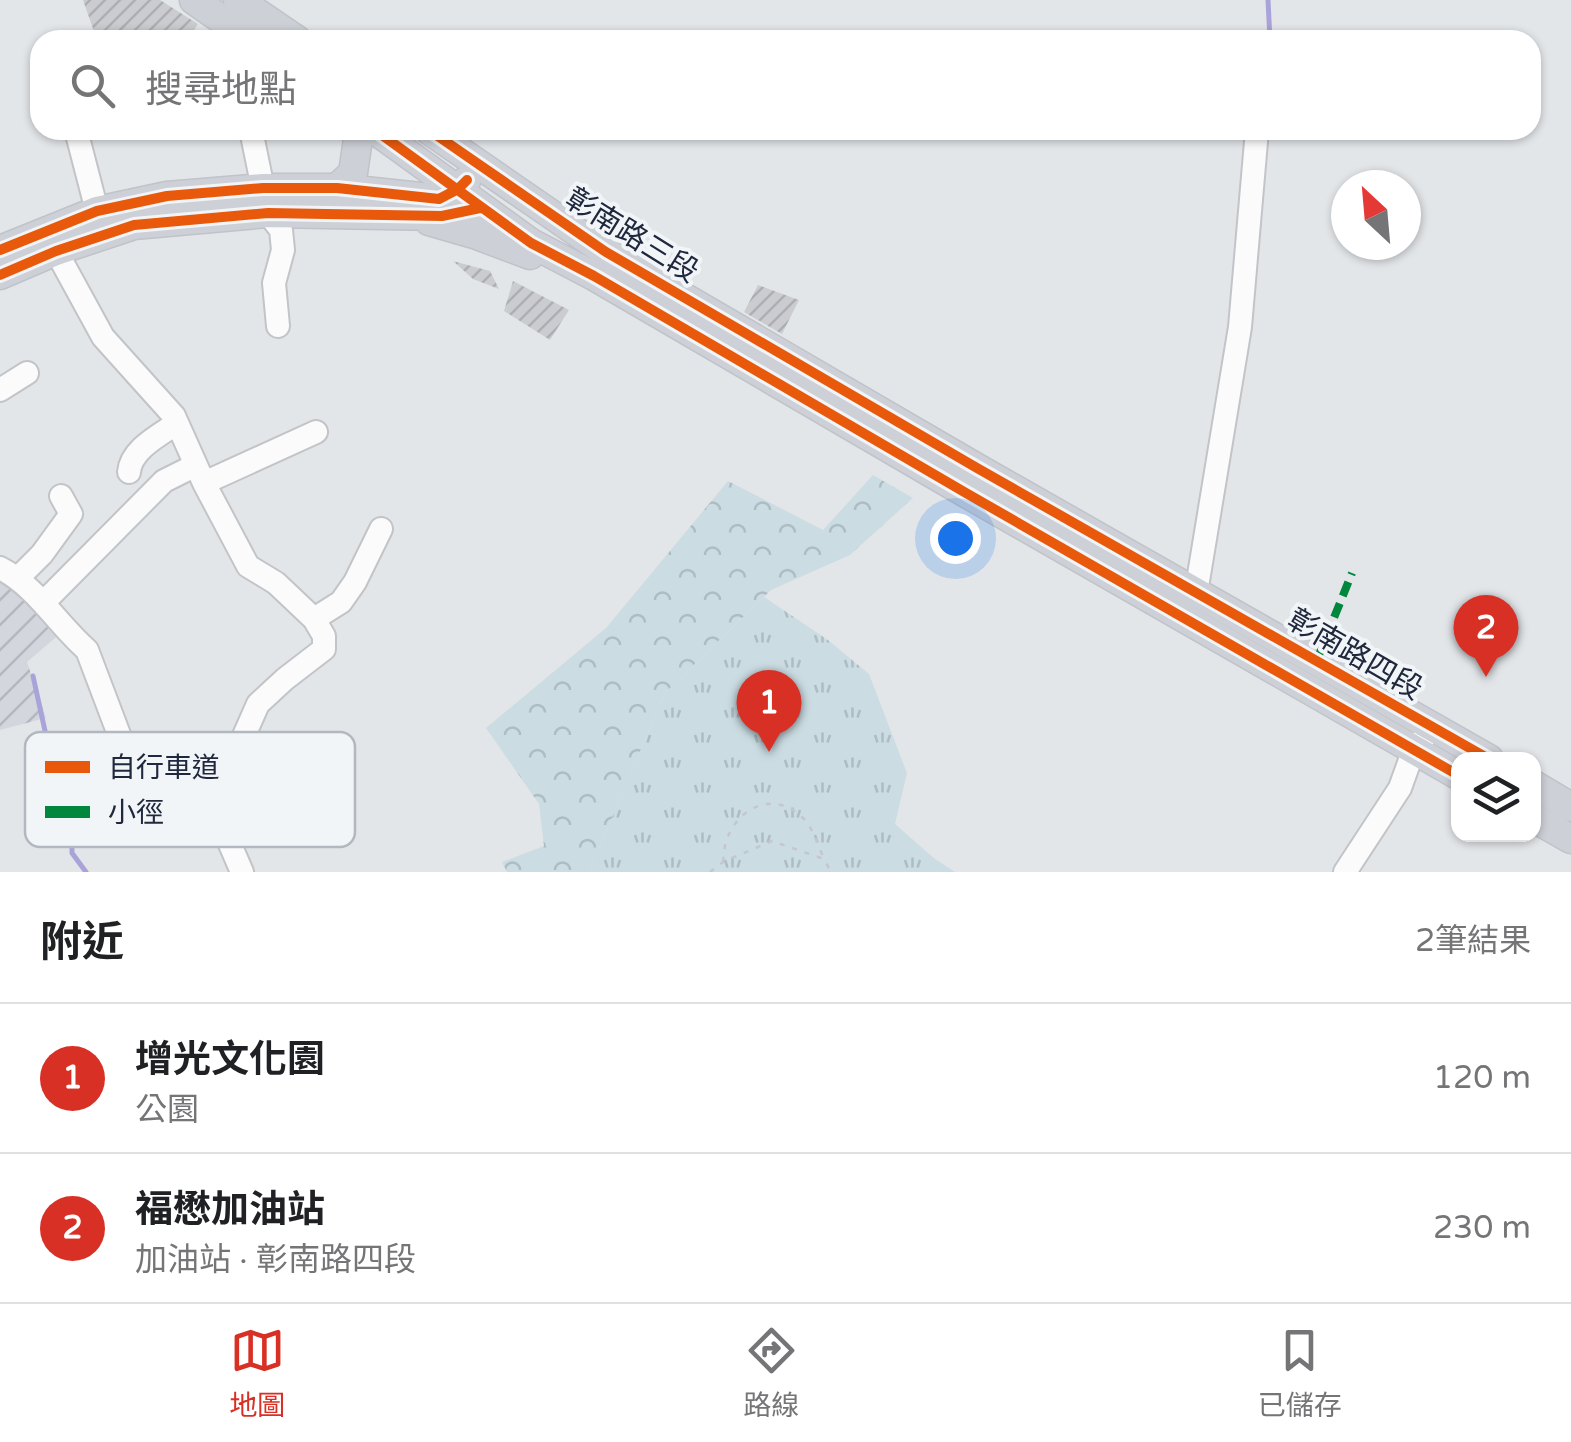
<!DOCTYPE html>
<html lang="zh-TW">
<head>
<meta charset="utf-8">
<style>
	:root { --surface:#fff; --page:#f6f6f6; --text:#202124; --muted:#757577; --line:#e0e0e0; --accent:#d93025 }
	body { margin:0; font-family:"Varela Round","Noto Sans TC",sans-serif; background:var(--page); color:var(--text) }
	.controls { position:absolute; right:30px; bottom:30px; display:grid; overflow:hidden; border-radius:20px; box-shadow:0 2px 8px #0004 }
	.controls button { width:90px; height:90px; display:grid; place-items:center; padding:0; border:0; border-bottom:2px solid var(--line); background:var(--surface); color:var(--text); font:50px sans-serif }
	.compass { position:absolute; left:1331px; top:170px; width:90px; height:90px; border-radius:50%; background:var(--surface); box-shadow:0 2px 8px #0004; rotate:334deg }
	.you { position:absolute; left:955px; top:538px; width:35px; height:35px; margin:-25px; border:8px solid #fff; border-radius:50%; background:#1a73e8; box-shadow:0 0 0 15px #1a73e833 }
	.badge { display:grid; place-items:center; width:65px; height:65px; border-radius:50%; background:var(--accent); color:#fff; font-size:32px; font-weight:700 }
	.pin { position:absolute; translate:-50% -82px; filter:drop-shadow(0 2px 5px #0008) }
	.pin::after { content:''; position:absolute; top:52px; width:35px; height:30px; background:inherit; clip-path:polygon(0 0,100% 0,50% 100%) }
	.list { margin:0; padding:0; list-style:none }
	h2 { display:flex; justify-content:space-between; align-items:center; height:130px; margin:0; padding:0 40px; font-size:42px }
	h2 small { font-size:32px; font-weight:400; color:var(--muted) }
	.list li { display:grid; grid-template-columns:65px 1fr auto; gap:30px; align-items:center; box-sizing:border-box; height:150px; padding:0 40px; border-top:2px solid var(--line) }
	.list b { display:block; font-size:38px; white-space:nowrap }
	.list p { margin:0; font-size:32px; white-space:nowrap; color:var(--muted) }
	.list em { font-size:32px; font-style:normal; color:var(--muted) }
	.icon { flex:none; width:55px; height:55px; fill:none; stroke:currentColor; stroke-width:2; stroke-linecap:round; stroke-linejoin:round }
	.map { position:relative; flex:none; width:1571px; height:872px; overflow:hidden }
	.search { position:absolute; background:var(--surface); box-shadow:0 2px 8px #0004; left:30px; right:30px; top:30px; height:110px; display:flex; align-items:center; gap:25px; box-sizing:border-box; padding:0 35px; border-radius:30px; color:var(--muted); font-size:38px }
	.sheet { height:430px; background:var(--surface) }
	nav { display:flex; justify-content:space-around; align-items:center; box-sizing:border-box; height:140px; border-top:2px solid var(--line); background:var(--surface); font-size:28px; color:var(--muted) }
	nav a { display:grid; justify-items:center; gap:5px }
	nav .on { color:var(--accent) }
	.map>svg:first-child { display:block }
</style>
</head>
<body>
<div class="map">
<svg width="1571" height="872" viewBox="0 0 1571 872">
	<defs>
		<pattern id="industrial-furrows" width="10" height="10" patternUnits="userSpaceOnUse" patternTransform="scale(2.5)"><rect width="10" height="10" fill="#d3d7dd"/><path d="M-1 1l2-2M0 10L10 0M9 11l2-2" fill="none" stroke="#b5b9bf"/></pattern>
		<pattern id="forest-crowns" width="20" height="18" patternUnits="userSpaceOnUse" patternTransform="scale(2.5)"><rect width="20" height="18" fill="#cbdce3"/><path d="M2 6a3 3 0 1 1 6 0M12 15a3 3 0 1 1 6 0" fill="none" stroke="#aebdc4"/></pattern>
		<pattern id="park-tufts" width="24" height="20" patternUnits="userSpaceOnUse" patternTransform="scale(2.5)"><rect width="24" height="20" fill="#cbdce3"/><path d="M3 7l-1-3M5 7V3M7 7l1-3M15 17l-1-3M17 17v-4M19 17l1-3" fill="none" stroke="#aebdc4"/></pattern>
		<pattern id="building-hatch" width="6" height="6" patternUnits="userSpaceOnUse" patternTransform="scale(2.5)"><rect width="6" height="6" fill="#caccd0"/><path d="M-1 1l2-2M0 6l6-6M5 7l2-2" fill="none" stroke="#adafb4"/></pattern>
	</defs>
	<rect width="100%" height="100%" fill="#e3e6e9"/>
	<!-- industrial -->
	<path fill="url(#industrial-furrows)" d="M0 573 61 633 27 662 46 718 0 730Z"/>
	<!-- forest -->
	<path fill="url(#forest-crowns)" d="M873 475 913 498 850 555 771 590 665 693 589 872H507L502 862 544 846 539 804 486 728 606 628 728 481 823 530Z"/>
	<!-- park -->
	<path fill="url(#park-tufts)" d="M764 597 828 640 869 674 907 773 895 824 935 859 955 872H589L665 693Z"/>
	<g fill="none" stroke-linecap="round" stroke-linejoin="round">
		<!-- stream -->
		<path stroke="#aaa3da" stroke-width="5" d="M1268 0 1270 40
			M1271 130V131
			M33 676 47 740 65 751 71 769 72 853 86 872"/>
	</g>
	<!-- building -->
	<path fill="url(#building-hatch)" d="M83 0H160L198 24 187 40H97Z
		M453 261 490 271 499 289 473 279Z
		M513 281 569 310 550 340 504 311Z
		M758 285 799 300 782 334 744 312Z"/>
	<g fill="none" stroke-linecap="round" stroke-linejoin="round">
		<defs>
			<path id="minor" d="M76 130 97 211
				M251 130 268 213 281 230 283 250 274 283 278 326
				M56 251 103 337 174 416 204 483 248 566 276 583 314 619 324 636V649L285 679 258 704 239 747 226 835 242 872
				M0 390 27 373
				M129 472C131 449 160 435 177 423
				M204 483 316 432
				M0 568C37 587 56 623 87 650L137 782 146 791 226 835
				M19 577 42 554 71 514 61 496
				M1196 593 1240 327 1257 130
				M44 602 164 481 196 465
				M314 619 341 602 355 582 381 529
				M1345 872 1400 788 1414 749 1424 738"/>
			<path id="major" d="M194 0 251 40
				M238 0 297 40
				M375 130 531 243 594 276 966 493 1458 775
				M429 130 606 252 977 468 1489 759
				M337 188 353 173 358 139 355 130
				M429 221 474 234 530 255
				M0 250 97 211 167 196 263 188H337L439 199 458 189 466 181
				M0 275 56 251 134 225 268 213 442 216 480 208
				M1534 785 1571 807
				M1534 818 1571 839"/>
		</defs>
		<!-- minor casing -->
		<use href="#minor" stroke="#c2c4c8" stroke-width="26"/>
		<!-- major casing -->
		<use href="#major" stroke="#c0c3c9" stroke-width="31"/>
		<!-- path -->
		<path stroke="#c4c7cd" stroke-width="2.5" stroke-dasharray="5 8" stroke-linecap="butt" d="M723 862C724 854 724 846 727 839 739 806 775 791 802 817 813 827 818 846 824 859
			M710 872 723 862 772 841 824 859 831 872"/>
		<!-- minor -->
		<use href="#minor" stroke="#fbfbfc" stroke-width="22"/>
		<!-- major -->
		<use href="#major" stroke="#cdd0d6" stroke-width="28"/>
		<!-- quiet -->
		<path stroke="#00873e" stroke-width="8" stroke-dasharray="15 8" stroke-linecap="butt" d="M1317 660 1352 573"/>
		<defs>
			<path id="cycleway" d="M375 130 531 243 594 276 966 493 1458 775
				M429 130 606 252 977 468 1489 759
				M0 250 97 211 167 196 263 188H337L439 199 458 189 467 180
				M0 275 56 251 134 225 268 213 442 216 480 208"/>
		</defs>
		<!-- cycleway casing -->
		<use href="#cycleway" stroke="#f1f5f8" stroke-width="16"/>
		<!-- cycleway -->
		<use href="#cycleway" stroke="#e8590c" stroke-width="10"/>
	</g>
	<g text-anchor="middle" stroke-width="8" stroke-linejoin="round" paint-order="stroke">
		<!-- street labels -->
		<g font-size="30" fill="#20283d" stroke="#f1f5f8">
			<text transform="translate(632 235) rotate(32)" y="10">彰南路三段</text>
			<text transform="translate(1355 654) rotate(30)" y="10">彰南路四段</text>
		</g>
	</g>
	<!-- legend -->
	<rect x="25" y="732" width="330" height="115" rx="15" fill="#f1f5f8" stroke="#b2b8c0" stroke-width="2.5"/>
	<rect x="45" y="761" width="45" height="12" fill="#e8590c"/>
	<rect x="45" y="806" width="45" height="12" fill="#00873e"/>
	<g font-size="28" fill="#20283d">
		<text x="108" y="777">自行車道</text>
		<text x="108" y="822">小徑</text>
	</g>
</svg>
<div class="controls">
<button><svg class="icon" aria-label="layers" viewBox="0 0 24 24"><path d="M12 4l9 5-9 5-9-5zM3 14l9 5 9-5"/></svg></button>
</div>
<svg class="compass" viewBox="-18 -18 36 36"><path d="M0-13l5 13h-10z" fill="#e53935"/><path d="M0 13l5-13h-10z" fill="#757577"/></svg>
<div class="you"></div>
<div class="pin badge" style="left:769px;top:752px">1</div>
<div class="pin badge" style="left:1486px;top:677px">2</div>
<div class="search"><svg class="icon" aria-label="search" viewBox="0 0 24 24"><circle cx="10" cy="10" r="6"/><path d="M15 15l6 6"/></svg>搜尋地點</div>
</div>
<section class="sheet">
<h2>附近<small>2筆結果</small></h2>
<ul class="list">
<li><span class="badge">1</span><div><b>增光文化園</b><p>公園</p></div><em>120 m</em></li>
<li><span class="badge">2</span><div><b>福懋加油站</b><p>加油站 · 彰南路四段</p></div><em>230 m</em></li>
</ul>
</section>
<nav>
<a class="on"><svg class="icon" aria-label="map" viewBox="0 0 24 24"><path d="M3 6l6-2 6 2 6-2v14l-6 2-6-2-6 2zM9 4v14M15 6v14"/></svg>地圖</a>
<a><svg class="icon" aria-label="directions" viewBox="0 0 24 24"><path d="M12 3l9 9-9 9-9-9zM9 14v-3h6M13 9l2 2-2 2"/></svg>路線</a>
<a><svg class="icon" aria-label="saved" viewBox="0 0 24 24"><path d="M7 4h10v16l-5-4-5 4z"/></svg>已儲存</a>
</nav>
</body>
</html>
